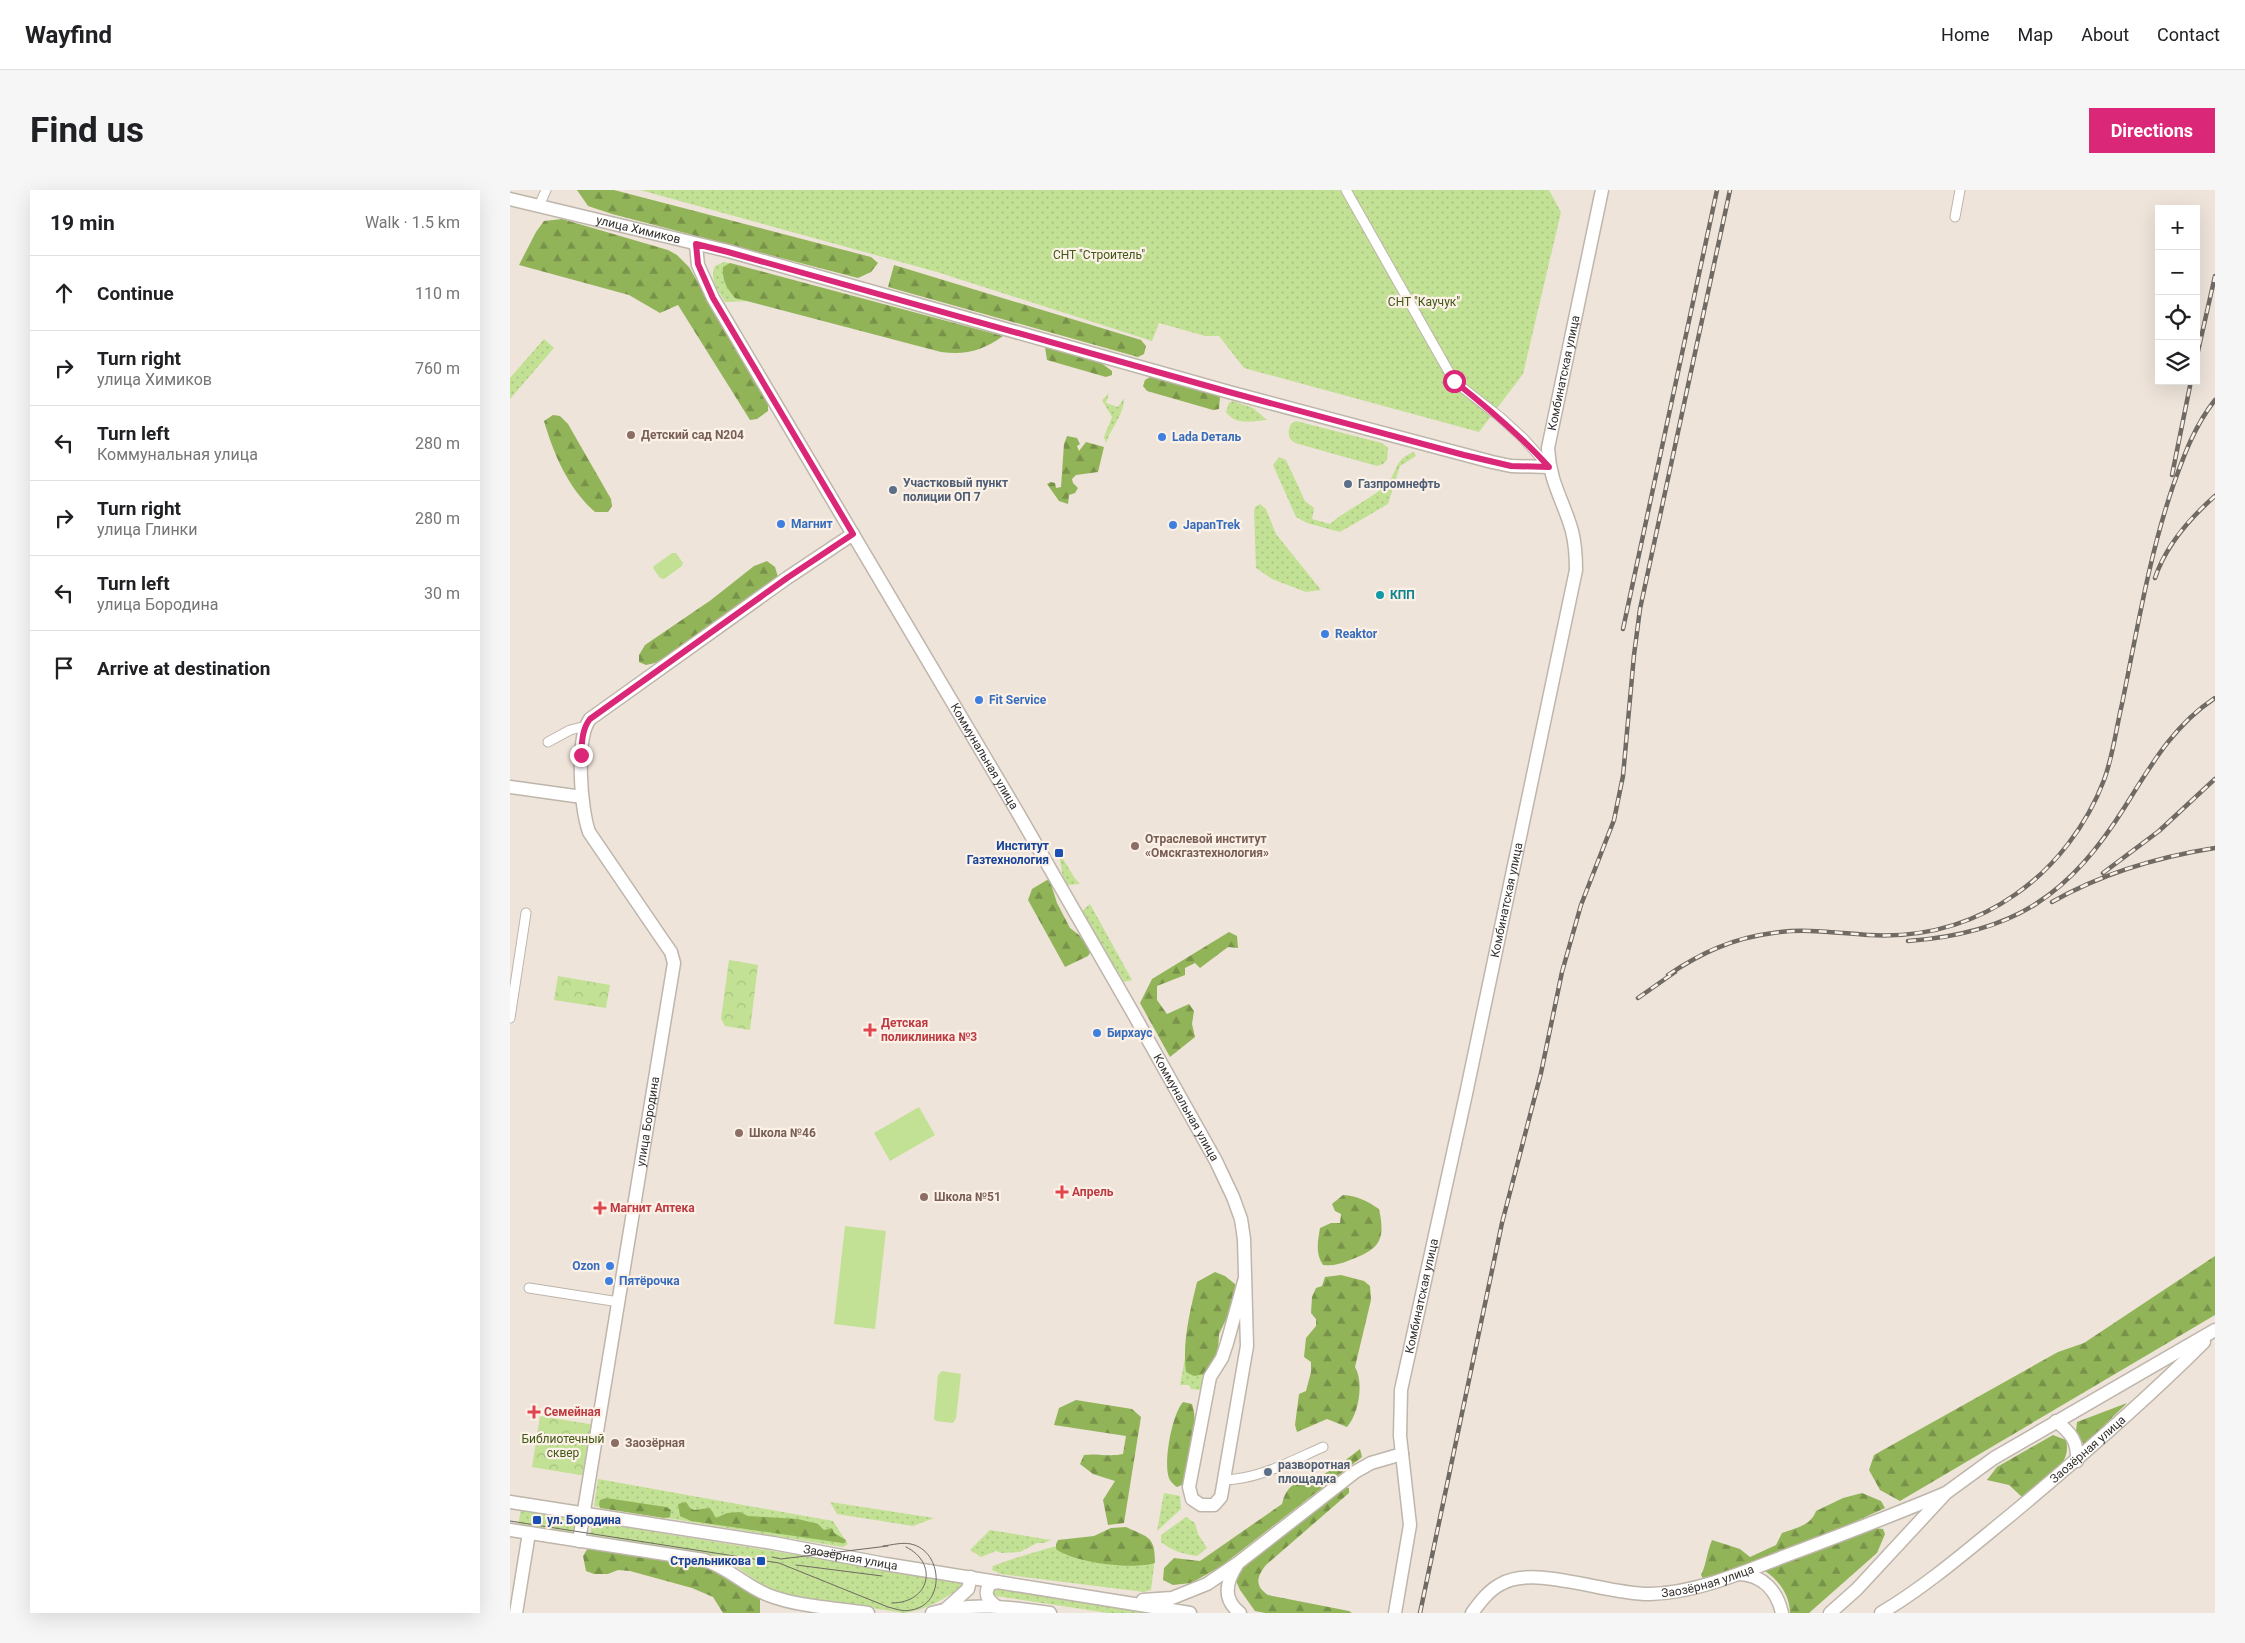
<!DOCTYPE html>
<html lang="en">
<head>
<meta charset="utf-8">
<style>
	:root { --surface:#fff; --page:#f6f6f6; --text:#202124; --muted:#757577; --line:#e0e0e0; --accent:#db2777 }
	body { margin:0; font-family:Roboto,sans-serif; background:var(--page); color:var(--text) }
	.controls { position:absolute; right:15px; top:15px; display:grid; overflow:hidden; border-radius:0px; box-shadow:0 5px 20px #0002 }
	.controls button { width:45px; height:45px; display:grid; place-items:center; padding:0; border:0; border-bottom:1px solid var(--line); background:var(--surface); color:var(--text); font:25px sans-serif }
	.stop { position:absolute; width:15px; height:15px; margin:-11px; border:4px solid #db2777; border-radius:50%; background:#fff }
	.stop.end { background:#db2777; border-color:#fff; box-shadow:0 1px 5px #0008 }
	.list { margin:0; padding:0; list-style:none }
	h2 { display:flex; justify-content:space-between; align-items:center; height:65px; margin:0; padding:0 20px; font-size:21px }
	h2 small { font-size:16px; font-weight:400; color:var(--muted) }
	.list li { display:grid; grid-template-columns:32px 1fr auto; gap:15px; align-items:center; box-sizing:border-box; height:75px; padding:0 20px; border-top:1px solid var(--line) }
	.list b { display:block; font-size:19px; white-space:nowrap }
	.list p { margin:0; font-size:16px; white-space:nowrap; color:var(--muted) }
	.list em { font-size:16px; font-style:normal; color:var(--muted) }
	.icon { flex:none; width:28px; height:28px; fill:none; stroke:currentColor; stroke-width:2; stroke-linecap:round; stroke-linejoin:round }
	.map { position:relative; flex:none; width:1705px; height:1423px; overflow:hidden; border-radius:0px }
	header { display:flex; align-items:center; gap:30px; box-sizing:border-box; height:70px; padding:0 25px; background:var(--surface); border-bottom:1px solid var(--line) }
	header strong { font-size:24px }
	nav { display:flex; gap:28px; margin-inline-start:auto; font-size:18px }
	.intro { display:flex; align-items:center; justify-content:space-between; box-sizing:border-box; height:120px; padding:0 30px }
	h1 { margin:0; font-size:35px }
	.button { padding:12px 22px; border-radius:0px; background:var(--accent); color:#fff; font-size:18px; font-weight:700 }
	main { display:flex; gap:30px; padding:0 30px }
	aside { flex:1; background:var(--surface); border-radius:0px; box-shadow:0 5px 20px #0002 }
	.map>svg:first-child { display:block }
</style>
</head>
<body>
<header>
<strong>Wayfind</strong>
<nav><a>Home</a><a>Map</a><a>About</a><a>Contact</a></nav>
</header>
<div class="intro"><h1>Find us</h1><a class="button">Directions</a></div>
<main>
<aside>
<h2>19 min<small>Walk · 1.5 km</small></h2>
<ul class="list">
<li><svg class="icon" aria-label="ahead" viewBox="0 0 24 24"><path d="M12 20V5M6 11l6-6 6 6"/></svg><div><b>Continue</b></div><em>110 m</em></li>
<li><svg class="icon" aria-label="right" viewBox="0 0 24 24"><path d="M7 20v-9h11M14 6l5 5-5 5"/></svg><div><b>Turn right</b><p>улица Химиков</p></div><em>760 m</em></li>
<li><svg class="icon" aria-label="left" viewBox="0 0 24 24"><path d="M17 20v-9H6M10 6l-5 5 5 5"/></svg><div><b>Turn left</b><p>Коммунальная улица</p></div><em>280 m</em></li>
<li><svg class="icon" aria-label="right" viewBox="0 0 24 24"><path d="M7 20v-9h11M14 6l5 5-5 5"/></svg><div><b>Turn right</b><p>улица Глинки</p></div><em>280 m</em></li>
<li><svg class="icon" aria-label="left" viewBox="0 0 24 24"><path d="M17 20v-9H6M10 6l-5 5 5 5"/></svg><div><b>Turn left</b><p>улица Бородина</p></div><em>30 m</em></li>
<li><svg class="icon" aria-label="arrive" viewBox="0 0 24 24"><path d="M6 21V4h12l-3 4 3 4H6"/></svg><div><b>Arrive at destination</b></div></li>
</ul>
</aside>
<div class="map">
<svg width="1705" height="1423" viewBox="0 0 1705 1423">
	<defs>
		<pattern id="grass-dots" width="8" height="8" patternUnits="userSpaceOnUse" patternTransform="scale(1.25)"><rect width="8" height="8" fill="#c2e194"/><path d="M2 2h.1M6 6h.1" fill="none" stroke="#a7c280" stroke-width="1.8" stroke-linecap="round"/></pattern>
		<pattern id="forest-firs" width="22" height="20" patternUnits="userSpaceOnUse" patternTransform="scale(1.25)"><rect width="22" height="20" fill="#92b458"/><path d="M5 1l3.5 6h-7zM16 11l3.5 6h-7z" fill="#789349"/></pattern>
		<pattern id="park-crowns" width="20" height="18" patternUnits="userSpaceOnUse" patternTransform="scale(1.25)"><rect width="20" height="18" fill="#c2e194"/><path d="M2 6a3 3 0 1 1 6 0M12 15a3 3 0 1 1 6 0" fill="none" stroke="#a7c280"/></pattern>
	</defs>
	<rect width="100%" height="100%" fill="#eee4da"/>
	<!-- grass -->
	<path fill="url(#grass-dots)" d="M130 0H1039L1051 22 1013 184 969 242 734 178 709 146H695L649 133 642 151 427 82Z
		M214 72 224 74 240 111 215 112C208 100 199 89 205 76Z
		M34 149 44 158 0 209V188Z
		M599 203 596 213 608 217 614 208C614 225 602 236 596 253L594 247 602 227 592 210Z
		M723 211 743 218 757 230C742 231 726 236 716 222L719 213Z
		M786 231 872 253 878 258 877 270 873 274 867 276 785 253C778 249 777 242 781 234Z
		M904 262 906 266 890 276 878 314 830 342 797 333 786 327 763 275 769 267 776 270 795 311 804 318 802 329 820 334C837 319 858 311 875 296 888 284 883 269 904 262Z
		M750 314 756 319 766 344 811 400 796 402 762 389 746 378 744 321 745 317Z
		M550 664 564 687 570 694 556 695C550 684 553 674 548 665Z
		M580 714 622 790 614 792 572 721Z
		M677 1157 702 1170 693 1200 681 1199 679 1195H670Z
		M88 1289 323 1331 338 1354 333 1357 84 1316Z
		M654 1303 670 1306 671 1319 647 1341Z
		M320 1312 424 1328 403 1336 327 1324Z
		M11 1319 62 1328 65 1332 66 1338 59 1344 8 1336Z
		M676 1327 685 1333 688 1344 697 1358 687 1366C673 1364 662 1361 651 1352V1345Z
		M82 1332 455 1392 454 1395C436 1408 417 1420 394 1423L280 1405 258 1399 221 1373 207 1368 80 1346Z
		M480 1340 541 1350 534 1353H527L510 1362 492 1363 486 1361 471 1367 460 1360Z
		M547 1356 641 1366 644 1376 641 1400 634 1402 491 1384 482 1380 483 1376C504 1368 525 1362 547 1356Z
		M483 1398 650 1423H598L486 1406 483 1404Z"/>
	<!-- forest -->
	<path fill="url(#forest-firs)" d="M67 0H104L361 67 368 73 361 82 348 88 102 24 78 16Z
		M52 29 158 60 167 65 179 77 258 214V221L247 229 240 230 168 115 150 123 119 105 9 75 26 42 34 31Z
		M220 73 493 146C472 161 456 165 431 162L225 108C217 98 212 91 213 77Z
		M384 75 631 150 636 156 634 164 628 167 378 97Z
		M535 157 590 172 602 181V185L596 187 537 170Z
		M640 187 705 204 710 207 709 219 703 220 637 201 633 196 635 190Z
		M43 225 50 226 58 234 101 309 102 316 98 322H85C58 298 44 265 34 231Z
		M557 246 567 248 570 254 567 256 569 261 576 252 594 257 588 282 566 285 562 289 563 293 568 298 565 303 559 305 558 314 549 311 537 294 541 292 545 293 546 298 551 297 554 254Z
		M257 371 265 377 269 390 168 460 145 473 136 475 129 472V465L135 455 201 410 244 376Z
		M537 690 540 691 547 713 560 738 569 745 581 761 578 766 555 777 518 710 522 699Z
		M719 742 727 746 728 758 718 757 690 778 685 773 675 778V785L647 796V810L657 824 679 814 684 821 682 834 685 847 660 867 630 813 642 789Z
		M833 1005C848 1006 857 1011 869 1019 876 1051 869 1059 840 1070 831 1074 823 1076 813 1075 805 1063 808 1051 810 1038L821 1033H830L831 1024 825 1021 822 1014Z
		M1705 1066V1125L1390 1311 1370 1300 1359 1280 1364 1265 1548 1162 1574 1153Z
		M705 1082 715 1086 725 1094V1111L709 1144 708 1162 695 1184 684 1186 676 1182C672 1153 680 1121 687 1092Z
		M831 1085 854 1091 860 1096 861 1110 845 1177C854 1192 849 1224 837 1237L817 1229 787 1242 785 1235 789 1204 796 1201 801 1182V1172L794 1167 796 1148 806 1136V1129L801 1123 802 1107 806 1098 812 1096 815 1087Z
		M566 1210 622 1219 631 1227 614 1333 598 1335 593 1310 605 1291 583 1284 570 1274 574 1265C587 1263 599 1267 613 1264L616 1246 544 1235 549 1218Z
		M673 1212 682 1214C690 1238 679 1270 674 1294L667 1297C664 1295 660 1291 659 1288 653 1273 662 1224 673 1212Z
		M1617 1213 1574 1255 1566 1241 1567 1232Z
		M1543 1245 1556 1250C1563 1277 1531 1293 1512 1307L1499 1295 1477 1290 1487 1277Z
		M850 1259 852 1267 710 1377 681 1393 663 1395 653 1390 654 1378 664 1368 690 1371 772 1314C779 1285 796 1295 814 1284 827 1277 838 1268 850 1259Z
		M834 1297 839 1298V1303L756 1375C747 1386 744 1396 758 1405L839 1421 842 1423H755L745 1421 730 1400 726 1391 733 1377Z
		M1352 1303 1371 1311 1375 1318 1305 1350 1194 1390 1191 1385C1197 1373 1196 1364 1202 1350L1230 1359 1240 1367 1266 1355 1272 1343C1285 1338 1301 1336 1306 1321L1333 1308Z
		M96 1308 156 1317 161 1320 160 1327 154 1328 90 1318 89 1314 90 1310Z
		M176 1312 180 1318 184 1320 200 1318 206 1328 217 1323 230 1322 238 1326 288 1329 308 1334 314 1340 322 1338 324 1343 336 1350 335 1353H332L181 1331 170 1326 168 1314Z
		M616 1337C639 1348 645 1346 645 1373 623 1380 565 1373 546 1359V1354L548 1350 584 1346 601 1338Z
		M1363 1338 1373 1339 1375 1344 1367 1363 1299 1423H1280C1280 1406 1269 1390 1255 1381Z
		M78 1358 195 1376 250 1409V1423H213L203 1407 182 1398 120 1381 108 1380 98 1384H84L76 1381 73 1366Z"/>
	<!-- park -->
	<path fill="url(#park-crowns)" d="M219 770 248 775 240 840 215 836 211 829Z
		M48 786 100 795 96 818 44 810Z
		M30 1226 85 1235 76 1286 22 1277Z"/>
	<!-- pitch -->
	<path fill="#c2e194" d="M162 363H166L173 373 172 376 154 389 150 388 143 378 144 376Z
		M409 917 425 945 380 971 364 943Z
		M335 1036 376 1041 365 1139 324 1134Z
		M432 1181 451 1184 446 1228 443 1233 426 1231 424 1229 428 1185Z"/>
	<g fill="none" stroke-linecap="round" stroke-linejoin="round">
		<defs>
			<path id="street" d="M836 0 944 191 990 227 1013 248 1039 277
				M29 16 36 0
				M1445 27 1450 0
				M38 552 60 540 76 536
				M0 828 16 723
				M19 1098 109 1112
				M714 1290C750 1289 781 1271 813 1257"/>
			<g id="secondary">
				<path id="s1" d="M0 9 218 61 719 202 982 272 1001 276 1039 277"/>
				<path id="s2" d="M186 55 188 75 203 108 508 623 623 823 706 971 723 1007 731 1029 734 1049 737 1156 711 1307 704 1315H691L682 1309 679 1297 700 1187 712 1168 717 1153 735 1088"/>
				<path d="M0 597 72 607"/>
				<path d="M1546 1231C1561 1243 1568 1251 1567 1271"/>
				<path id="s3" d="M0 1312 263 1353 375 1374 680 1423"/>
				<path d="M0 1340 194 1370C218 1377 235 1396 258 1405 289 1417 325 1418 358 1423"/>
				<path id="s4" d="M69 1351 164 773 161 762 154 752 79 642C71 619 65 549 80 529L277 388 343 344"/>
				<path d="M727 1375C716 1392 712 1409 730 1423"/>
				<path d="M1229 1384C1253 1385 1267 1401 1272 1423"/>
				<path d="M633 1410 662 1408 697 1394 728 1373 845 1282 861 1273 892 1264"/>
				<path d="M486 1416C478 1410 473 1404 480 1394L488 1392"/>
				<path d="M436 1419 458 1399 461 1387"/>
				<path d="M6 1423 19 1343"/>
				<path d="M422 1423C461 1412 500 1417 540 1423"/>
				<path id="s5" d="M885 1423 900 1335 890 1246 891 1200 956 904 1066 380C1066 367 1065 353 1062 341 1053 309 1040 294 1038 258L1092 0"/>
				<path id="s6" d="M962 1423C970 1412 979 1400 991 1394 1025 1374 1098 1405 1140 1404 1184 1403 1229 1384 1270 1368 1326 1347 1381 1326 1436 1303"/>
				<path d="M1320 1423 1347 1399 1436 1303 1484 1268 1705 1140"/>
				<path id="s7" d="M1371 1423C1418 1395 1459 1359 1502 1324 1568 1269 1633 1213 1694 1152"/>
			</g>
		</defs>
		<!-- street casing -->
		<use href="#street" stroke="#beb5ab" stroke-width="11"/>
		<!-- secondary casing -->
		<use href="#secondary" stroke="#beb5ab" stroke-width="15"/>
		<!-- street -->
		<use href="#street" stroke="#fff" stroke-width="9"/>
		<!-- secondary -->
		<use href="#secondary" stroke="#fff" stroke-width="12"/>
		<!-- tram -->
		<path stroke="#706a64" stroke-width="1" d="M0 1331 269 1373 378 1417C386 1419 394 1422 401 1420 436 1415 433 1361 401 1354 392 1352 382 1355 373 1356
			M262 1367 271 1369 378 1356
			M286 1375 372 1386
			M382 1413C420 1413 429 1373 396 1357"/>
		<defs>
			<path id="rail" d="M1686 170 1705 86
				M1662 285 1681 191
				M1645 388C1656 355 1679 329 1705 306
				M1113 439 1207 0
				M1593 683 1649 641 1705 589
				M1542 712C1593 683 1648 667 1705 658
				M1398 751C1505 743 1560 705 1616 615 1641 575 1664 535 1705 508
				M1158 785C1191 763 1223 748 1263 743 1294 738 1327 743 1359 745 1412 748 1462 735 1506 704 1545 677 1577 635 1594 590 1603 566 1606 539 1612 514 1627 441 1639 366 1663 296 1674 265 1685 235 1705 210
				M1128 808 1165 782
				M910 1423 992 1033 1031 883 1052 782 1071 715 1104 630 1113 586 1124 465 1130 419 1220 0"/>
		</defs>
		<!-- rail casing -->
		<use href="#rail" stroke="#706a64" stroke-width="4.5"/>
		<!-- rail -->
		<use href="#rail" stroke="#fbf1e7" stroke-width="2.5" stroke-dasharray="8" stroke-linecap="butt"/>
	</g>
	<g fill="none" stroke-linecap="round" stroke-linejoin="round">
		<!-- route -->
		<path stroke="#db2777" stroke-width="6" d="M71 565C72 552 72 539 80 529L277 388 343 344 203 108 188 74 186 54 218 62 719 202 954 265 1001 276 1039 277C1010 245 978 218 944 191"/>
	</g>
	<!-- markers -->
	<g fill="#8d6e63" stroke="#fbf1e7" stroke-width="2">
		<circle cx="121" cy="245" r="5"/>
		<circle cx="625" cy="656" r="5"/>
		<circle cx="229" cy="943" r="5"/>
		<circle cx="414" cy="1007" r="5"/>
		<circle cx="105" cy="1253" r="5"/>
	</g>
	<g fill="#3f7fe0" stroke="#fbf1e7" stroke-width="2">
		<circle cx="652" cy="247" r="5"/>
		<circle cx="271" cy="334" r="5"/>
		<circle cx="663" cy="335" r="5"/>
		<circle cx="815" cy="444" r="5"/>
		<circle cx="469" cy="510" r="5"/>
		<circle cx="587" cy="843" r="5"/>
		<circle cx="100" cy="1076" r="5"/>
		<circle cx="99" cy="1091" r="5"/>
	</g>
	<g fill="#5c6f8a" stroke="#fbf1e7" stroke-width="2">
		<circle cx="838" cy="294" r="5"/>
		<circle cx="383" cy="300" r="5"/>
		<circle cx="758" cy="1282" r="5"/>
	</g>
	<circle fill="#0f9aa8" stroke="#fbf1e7" stroke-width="2" cx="870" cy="405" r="5"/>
	<g fill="#1a4fb4" stroke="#fbf1e7" stroke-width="2">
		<rect x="544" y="658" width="10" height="10" rx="2.5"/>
		<rect x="22" y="1325" width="10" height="10" rx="2.5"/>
		<rect x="246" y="1366" width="10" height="10" rx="2.5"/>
	</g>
	<g fill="#e0444e" stroke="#fbf1e7" stroke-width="2">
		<path d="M357.5 832.5h5v5h5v5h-5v5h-5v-5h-5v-5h5z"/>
		<path d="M549.5 994.5h5v5h5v5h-5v5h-5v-5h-5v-5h5z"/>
		<path d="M87.5 1010.5h5v5h5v5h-5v5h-5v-5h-5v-5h5z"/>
		<path d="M21.5 1214.5h5v5h5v5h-5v5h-5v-5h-5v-5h5z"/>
	</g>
	<g text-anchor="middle" stroke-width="4.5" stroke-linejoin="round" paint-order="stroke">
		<!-- street labels -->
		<g font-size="12" fill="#35312d" stroke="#fbf1e7">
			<text dy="4" stroke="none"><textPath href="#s1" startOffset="132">улица Химиков</textPath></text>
			<text dy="4" stroke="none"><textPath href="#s5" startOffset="1266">Комбинатская улица</textPath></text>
			<text dy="4" stroke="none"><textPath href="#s2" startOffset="589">Коммунальная улица</textPath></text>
			<text dy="4" stroke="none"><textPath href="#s5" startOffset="726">Комбинатская улица</textPath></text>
			<text dy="4" stroke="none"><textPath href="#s2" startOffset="994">Коммунальная улица</textPath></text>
			<text dy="4" stroke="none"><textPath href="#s4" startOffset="425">улица Бородина</textPath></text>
			<text dy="4" stroke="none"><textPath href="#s5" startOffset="321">Комбинатская улица</textPath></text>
			<text dy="4" stroke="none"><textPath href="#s7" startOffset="264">Заозёрная улица</textPath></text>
			<text dy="4" stroke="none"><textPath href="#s3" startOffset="345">Заозёрная улица</textPath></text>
			<text dy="4" stroke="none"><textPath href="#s6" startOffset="252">Заозёрная улица</textPath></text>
		</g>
		<!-- park labels -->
		<g font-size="12" fill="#425817" stroke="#fbf1e7">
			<text x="589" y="69">СНТ "Строитель"</text>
			<text x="914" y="116">СНТ "Каучук"</text>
			<text x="53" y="1253">Библиотечный<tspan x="53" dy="14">сквер</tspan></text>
		</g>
		<!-- education labels -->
		<g font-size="12" font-weight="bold" fill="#785e54" stroke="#fbf1e7" text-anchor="start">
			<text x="131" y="249">Детский сад N204</text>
			<text x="635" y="653">Отраслевой институт<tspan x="635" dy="14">«Омскгазтехнология»</tspan></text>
			<text x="239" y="947">Школа №46</text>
			<text x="424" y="1011">Школа №51</text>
			<text x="115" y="1257">Заозёрная</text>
		</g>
		<!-- shop labels -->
		<g font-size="12" font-weight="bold" fill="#366cbe" stroke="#fbf1e7" text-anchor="start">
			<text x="662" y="251">Lada Dеталь</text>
			<text x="281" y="338">Магнит</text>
			<text x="673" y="339">JapanTrek</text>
			<text x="825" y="448">Reaktor</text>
			<text x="479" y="514">Fit Service</text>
			<text x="597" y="847">Бирхаус</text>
			<text x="90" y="1080" text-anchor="end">Ozon</text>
			<text x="109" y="1095">Пятёрочка</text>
		</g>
		<!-- service labels -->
		<g font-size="12" font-weight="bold" fill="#4e5e75" stroke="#fbf1e7" text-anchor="start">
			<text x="393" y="297">Участковый пункт<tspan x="393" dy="14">полиции ОП 7</tspan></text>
			<text x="848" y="298">Газпромнефть</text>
			<text x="768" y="1279">разворотная<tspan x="768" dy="14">площадка</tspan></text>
		</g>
		<!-- culture labels -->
		<g font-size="12" font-weight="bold" fill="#0d838f" stroke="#fbf1e7" text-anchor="start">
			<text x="880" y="409">КПП</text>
		</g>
		<!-- transit labels -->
		<g font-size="12" font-weight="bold" fill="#164399" stroke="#fbf1e7" text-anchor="end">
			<text x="539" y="660">Институт<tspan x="539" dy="14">Газтехнология</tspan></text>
			<text x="37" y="1334" text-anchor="start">ул. Бородина</text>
			<text x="241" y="1375">Стрельникова</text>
		</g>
		<!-- health labels -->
		<g font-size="12" font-weight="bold" fill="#be3a42" stroke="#fbf1e7" text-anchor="start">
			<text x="371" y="837">Детская<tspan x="371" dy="14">поликлиника №3</tspan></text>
			<text x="562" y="1006">Апрель</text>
			<text x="100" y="1022">Магнит Аптека</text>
			<text x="34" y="1226">Семейная</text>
		</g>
	</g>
</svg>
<div class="controls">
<button>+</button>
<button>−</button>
<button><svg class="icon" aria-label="locate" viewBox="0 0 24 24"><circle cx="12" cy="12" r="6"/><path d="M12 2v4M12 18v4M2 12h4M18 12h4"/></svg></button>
<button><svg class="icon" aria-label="layers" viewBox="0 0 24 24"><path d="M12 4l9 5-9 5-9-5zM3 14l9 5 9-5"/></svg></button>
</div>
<div class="stop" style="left:944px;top:191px"></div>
<div class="stop end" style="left:71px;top:565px"></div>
</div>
</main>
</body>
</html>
